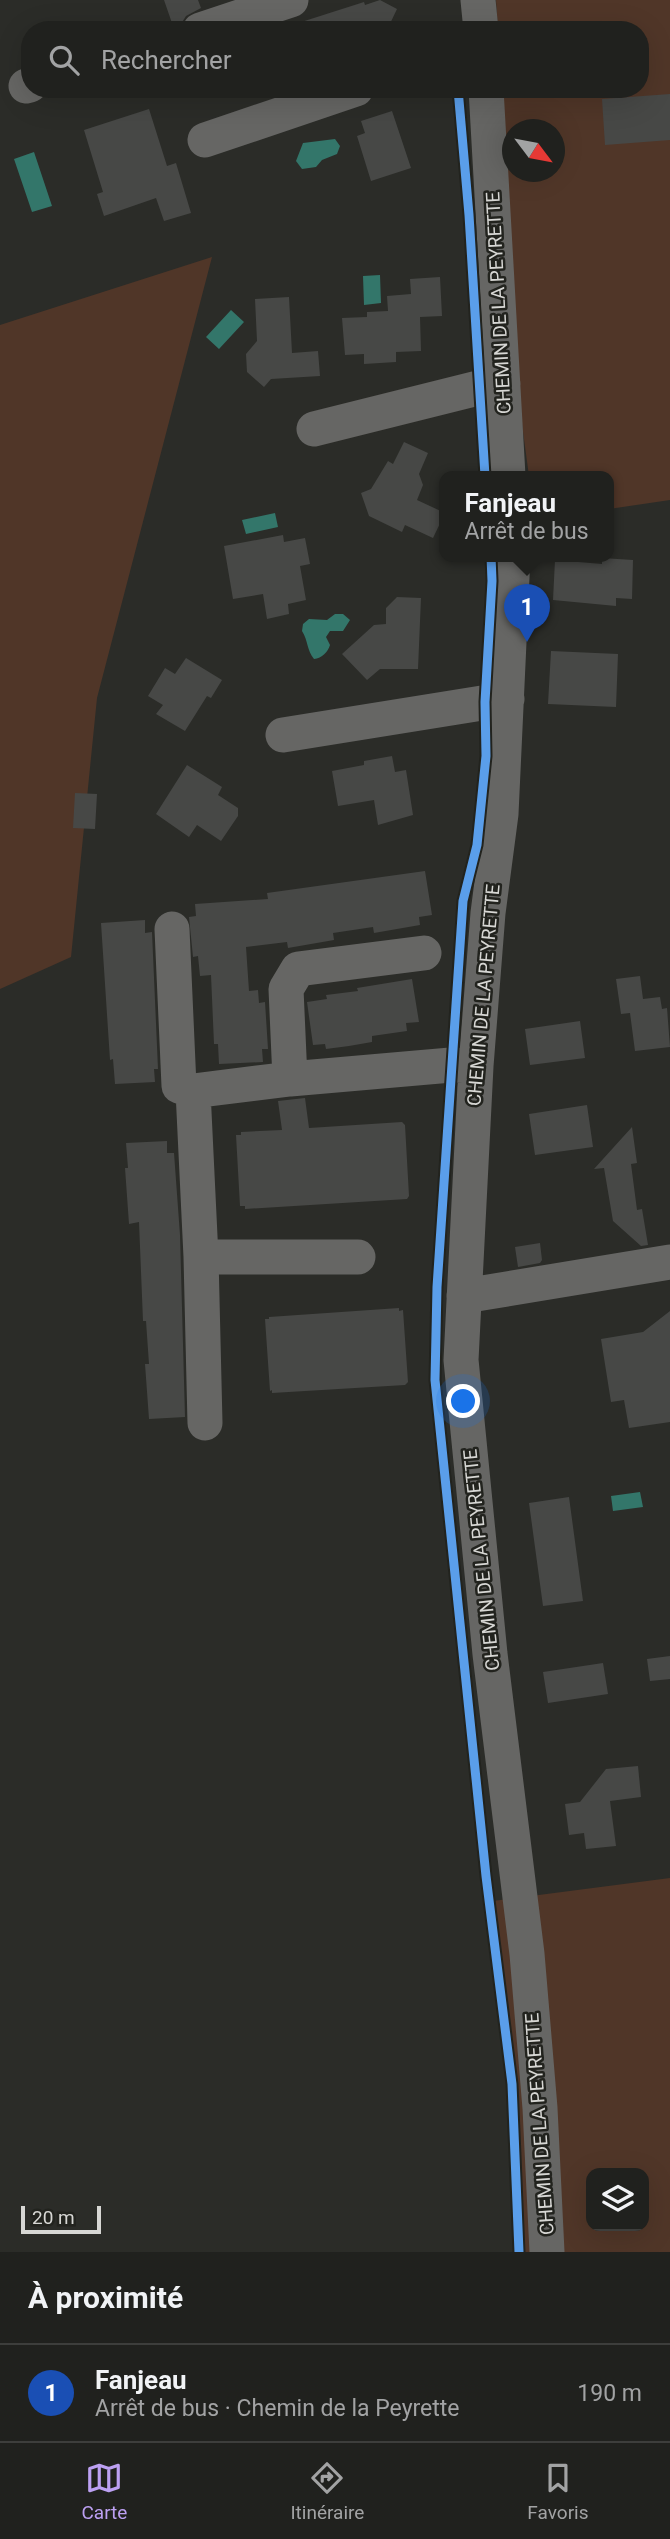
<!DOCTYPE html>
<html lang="fr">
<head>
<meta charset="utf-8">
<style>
	:root { --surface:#20211e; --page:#2d2e2b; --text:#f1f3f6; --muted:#a2a3a4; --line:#3d3e3c; --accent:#bca0f2 }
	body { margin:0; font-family:Roboto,sans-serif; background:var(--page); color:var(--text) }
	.controls { position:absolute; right:21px; bottom:21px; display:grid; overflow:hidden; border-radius:14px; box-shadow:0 7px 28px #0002 }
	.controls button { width:63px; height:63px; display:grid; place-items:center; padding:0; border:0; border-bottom:2px solid var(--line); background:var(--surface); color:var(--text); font:35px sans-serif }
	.compass { position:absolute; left:502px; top:119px; width:63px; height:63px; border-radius:50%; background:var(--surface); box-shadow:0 7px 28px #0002; rotate:122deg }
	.scale { position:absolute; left:21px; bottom:18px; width:80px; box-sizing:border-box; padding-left:7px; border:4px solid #d7d7d4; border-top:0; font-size:19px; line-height:24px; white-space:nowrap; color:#d7d7d4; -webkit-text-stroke:5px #22231e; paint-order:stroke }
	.you { position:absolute; left:464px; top:1402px; width:24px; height:24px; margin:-18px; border:5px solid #fff; border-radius:50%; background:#1a73e8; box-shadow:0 0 0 10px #1a73e833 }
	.badge { display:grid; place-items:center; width:46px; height:46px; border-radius:50%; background:var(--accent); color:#fff; font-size:23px; font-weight:700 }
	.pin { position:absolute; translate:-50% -58px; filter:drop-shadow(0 2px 4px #0008) }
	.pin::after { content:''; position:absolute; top:37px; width:24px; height:21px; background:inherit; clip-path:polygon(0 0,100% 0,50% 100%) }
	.popup { position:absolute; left:439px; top:471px; width:175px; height:91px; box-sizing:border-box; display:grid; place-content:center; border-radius:14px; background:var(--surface); filter:drop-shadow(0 2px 5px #0005); font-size:23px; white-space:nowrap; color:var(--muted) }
	.popup b { font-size:26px; color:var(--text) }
	.popup::after { content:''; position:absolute; left:50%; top:100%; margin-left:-14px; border:14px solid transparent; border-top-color:var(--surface) }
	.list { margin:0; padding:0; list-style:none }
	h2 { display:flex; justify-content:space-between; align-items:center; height:91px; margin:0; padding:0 28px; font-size:30px }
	h2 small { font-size:23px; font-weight:400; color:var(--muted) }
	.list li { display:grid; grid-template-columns:46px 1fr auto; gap:21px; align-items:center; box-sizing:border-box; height:98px; padding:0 28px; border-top:2px solid var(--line) }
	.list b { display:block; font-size:26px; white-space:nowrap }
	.list p { margin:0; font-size:23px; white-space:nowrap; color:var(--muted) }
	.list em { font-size:23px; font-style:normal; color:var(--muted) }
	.icon { flex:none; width:38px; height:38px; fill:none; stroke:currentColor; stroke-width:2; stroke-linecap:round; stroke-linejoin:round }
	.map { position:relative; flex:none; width:670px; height:2252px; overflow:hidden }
	.search { position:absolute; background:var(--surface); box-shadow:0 7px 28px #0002; left:21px; right:21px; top:21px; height:77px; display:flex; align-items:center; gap:18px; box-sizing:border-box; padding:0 24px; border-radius:28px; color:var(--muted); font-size:26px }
	.sheet { height:189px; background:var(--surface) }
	nav { display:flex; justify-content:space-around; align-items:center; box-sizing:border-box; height:98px; border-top:2px solid var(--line); background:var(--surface); font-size:19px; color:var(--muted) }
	nav a { display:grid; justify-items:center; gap:4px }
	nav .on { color:var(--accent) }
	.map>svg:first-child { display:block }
</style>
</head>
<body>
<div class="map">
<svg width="670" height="2252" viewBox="0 0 670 2252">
	<rect width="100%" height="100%" fill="#2b2c28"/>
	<!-- green -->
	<path fill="#503628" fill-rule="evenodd" d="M496 0H670V500L609 509V476H529L519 402 501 89H640V30H498ZM512 130H554V172H512Z
		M212 257 97 698 71 957 0 989V325Z
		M670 1878V2252H516L507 2083 485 1902ZM591 2173H644V2226H591Z"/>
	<!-- water -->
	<path fill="#33766a" d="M335 139 340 146 337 154 322 160 316 167 302 169 296 161 303 143Z
		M34 152 52 206 32 212 14 159Z
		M380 275 381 303 364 305 363 276Z
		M231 310 244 322 219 349 206 337Z
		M275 513 278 527 246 534 242 520Z
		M335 614H343L350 620 343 631H330L326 637 330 645C328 652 322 658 314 659 307 651 308 640 302 631L303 624 309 619 327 620Z
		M640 1492 643 1507 613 1511 611 1496Z"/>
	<!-- building -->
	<path fill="#474846" d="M164 0H198L201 8 186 16 181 24 173 26Z
		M380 0 397 9 387 30H293L292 25 364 2 365 5Z
		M670 94V140L605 145 602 99Z
		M149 109 167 166 176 163 191 213 164 221 156 198 104 216 97 194 103 192 84 130Z
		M392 111 411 168 371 181 357 136 365 133 361 121Z
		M440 277 442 316 420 317 421 351 396 352V362L364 364V354L345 355 342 318 367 317V312L388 311 387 296 411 294 410 279Z
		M289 297 292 353 318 351 320 376 271 379 264 387 247 372 246 354 257 341 255 299Z
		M404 442 428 453 419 474 423 485 417 500 445 513 433 538 405 525 402 532 369 516 361 493 371 489 388 461 393 464Z
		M283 535 284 542 305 538 310 564 300 566 306 600 288 604 289 614 267 619 263 594 233 599 224 546Z
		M602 558 633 560 632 599 616 598V606L553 600 555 560 602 564Z
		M397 597 421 598 418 669H380L367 680 342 654 374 625 386 624V608Z
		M551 651 618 654 616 707 548 704Z
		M186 658 222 680 211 698 207 696 185 731 156 714 163 705 148 696 165 668 175 674Z
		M392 756 395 772 406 770 413 815 378 825 374 800 338 806 332 771 364 765V761Z
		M187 765 222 787 218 795 238 808V816L221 841 197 825 189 837 156 814Z
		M75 793 97 794 95 829 73 828Z
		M425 871 432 915 419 917 420 925 374 933 373 927 333 933 334 940 288 948 287 942 246 947 249 991 258 990 259 1003 265 1002 268 1049H262L263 1062 219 1064 218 1044H214L211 975 200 976 198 956 193 957 189 917 196 916 195 904 268 899 267 893Z
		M145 920V933L152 932 158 1069H154L155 1082 115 1084 113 1059 110 1060 101 923Z
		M640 976 643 999 660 997 662 1009 667 1008 670 1047 635 1051 630 1013 621 1014 616 979Z
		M412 979 419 1022 406 1023 407 1031 372 1036V1042L349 1046 326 1049 325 1044 313 1045 307 1002 327 999 326 995 358 991 357 988Z
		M580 1021 585 1058 530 1065 525 1029Z
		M305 1098 309 1128 402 1122 405 1125 409 1196 407 1199 245 1209V1206H240L236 1135H241V1132L282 1130 278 1101Z
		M587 1105 593 1147 535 1155 529 1114Z
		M632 1127 637 1163 631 1164 637 1210 642 1209 648 1245 641 1246 613 1221 604 1168 594 1169Z
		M167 1141V1153H174L180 1235 185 1417 149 1419 145 1364H149L146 1321H143L139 1222 129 1224 125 1168H128L126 1143Z
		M540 1243 542 1260 540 1263 518 1267 515 1247Z
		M399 1308V1311L403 1310 408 1382 405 1385 272 1393V1390L270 1391 265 1319H269V1317Z
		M670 1311V1422L629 1428 624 1400 611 1402 601 1339 643 1332Z
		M569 1497 583 1601 543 1606 529 1503Z
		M670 1656V1679L650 1681 647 1659Z
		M603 1663 608 1694 548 1703 543 1672Z
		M638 1766 641 1797 610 1801 616 1846 586 1849 584 1833 569 1835 565 1804 580 1802 606 1769Z"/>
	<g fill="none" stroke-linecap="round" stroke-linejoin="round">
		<!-- minor -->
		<path stroke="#666664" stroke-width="35" d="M478 0 481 30
			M200 30 291 0
			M26 86 30 85
			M486 89 508 476
			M205 140 356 89
			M314 429 478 388 503 384
			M513 556 501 814 488 913 476 1066 461 1360 490 1654 527 1954 540 2108 547 2252
			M283 735 507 699
			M172 929 179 1086 193 1091
			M290 1079 286 989 298 969 424 953
			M201 1257H358
			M464 1296 670 1262
			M205 1423 201 1257 193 1091 290 1079 451 1065 476 1066"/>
		<defs>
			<path id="cycleway" d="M458 89 469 215 485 476
				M491 556 492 581 485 702 486 756 477 845 463 901 437 1287 435 1380 486 1876 512 2084 519 2252"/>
		</defs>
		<!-- cycleway casing -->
		<use href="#cycleway" stroke="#22231e" stroke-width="13"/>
		<!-- cycleway -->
		<use href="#cycleway" stroke="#5a9eea" stroke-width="9"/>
	</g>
	<g text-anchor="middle" stroke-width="5" stroke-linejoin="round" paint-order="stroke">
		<!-- street labels -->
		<g font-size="19" fill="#d7d7d4" stroke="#22231e">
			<text transform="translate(498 303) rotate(-93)" y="7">CHEMIN DE LA PEYRETTE</text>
			<text transform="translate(483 995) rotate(-85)" y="7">CHEMIN DE LA PEYRETTE</text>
			<text transform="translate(481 1560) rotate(-96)" y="7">CHEMIN DE LA PEYRETTE</text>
			<text transform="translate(539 2124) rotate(-94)" y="7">CHEMIN DE LA PEYRETTE</text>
		</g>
	</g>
</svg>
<div class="controls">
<button><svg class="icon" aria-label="layers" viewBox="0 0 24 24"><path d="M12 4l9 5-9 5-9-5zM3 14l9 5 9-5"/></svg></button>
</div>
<svg class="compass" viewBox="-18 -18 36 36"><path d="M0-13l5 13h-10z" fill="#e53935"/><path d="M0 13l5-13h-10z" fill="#a2a3a4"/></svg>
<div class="scale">20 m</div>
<div class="you"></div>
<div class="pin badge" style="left:527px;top:642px;background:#1a4fb4">1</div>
<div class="popup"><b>Fanjeau</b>Arrêt de bus</div>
<div class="search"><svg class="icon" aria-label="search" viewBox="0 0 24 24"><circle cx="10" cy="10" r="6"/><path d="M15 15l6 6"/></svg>Rechercher</div>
</div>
<section class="sheet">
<h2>À proximité<small></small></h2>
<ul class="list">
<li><span class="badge" style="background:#1a4fb4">1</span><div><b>Fanjeau</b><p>Arrêt de bus · Chemin de la Peyrette</p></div><em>190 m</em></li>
</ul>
</section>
<nav>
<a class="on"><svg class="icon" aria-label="map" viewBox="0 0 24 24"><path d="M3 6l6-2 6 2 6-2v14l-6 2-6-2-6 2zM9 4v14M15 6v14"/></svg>Carte</a>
<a><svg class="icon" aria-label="directions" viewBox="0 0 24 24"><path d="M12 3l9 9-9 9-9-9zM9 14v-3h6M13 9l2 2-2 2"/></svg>Itinéraire</a>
<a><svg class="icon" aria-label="saved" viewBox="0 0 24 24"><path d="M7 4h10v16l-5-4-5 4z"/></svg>Favoris</a>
</nav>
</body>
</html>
